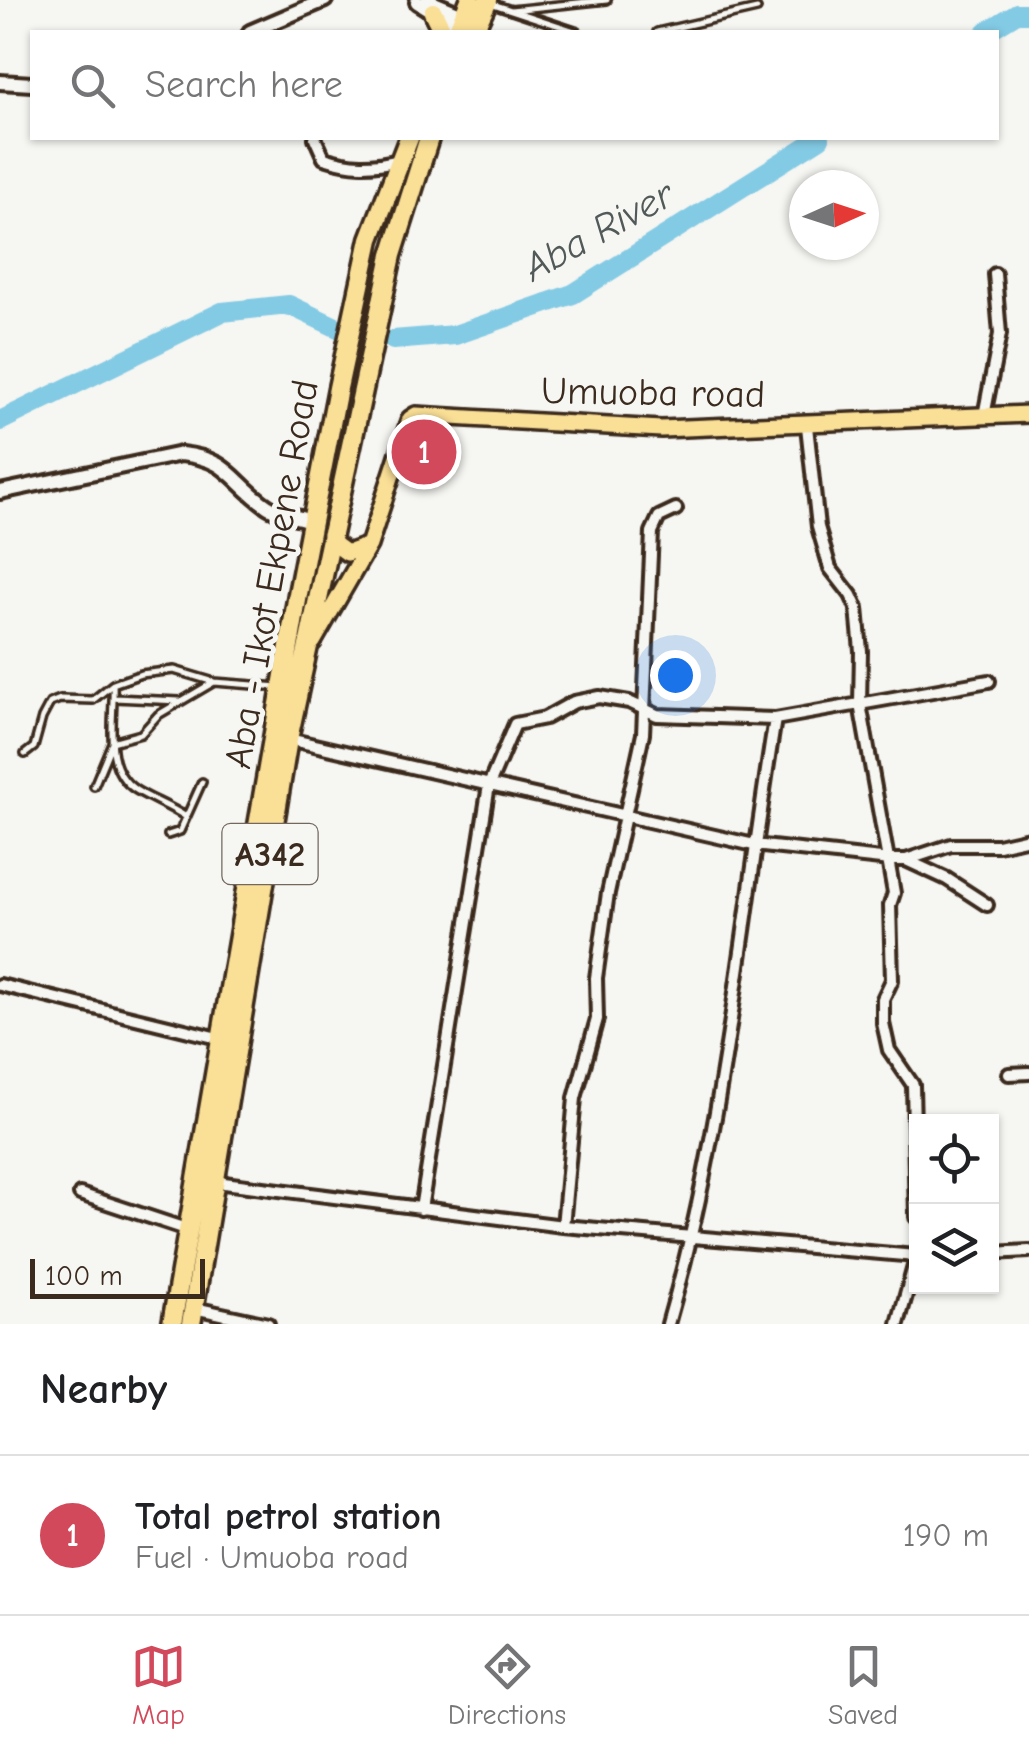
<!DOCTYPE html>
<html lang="en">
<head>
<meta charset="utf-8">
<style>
	:root { --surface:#fff; --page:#f6f6f6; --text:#202124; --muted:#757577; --line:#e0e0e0; --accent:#d1495b }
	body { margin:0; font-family:"Comic Neue",sans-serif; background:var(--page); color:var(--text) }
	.controls { position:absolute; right:30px; bottom:30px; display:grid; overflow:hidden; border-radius:0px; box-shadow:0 2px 8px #0004 }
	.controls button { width:90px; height:90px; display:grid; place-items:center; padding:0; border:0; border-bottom:2px solid var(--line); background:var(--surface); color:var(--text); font:50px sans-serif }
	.compass { position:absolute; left:789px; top:170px; width:90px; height:90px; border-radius:50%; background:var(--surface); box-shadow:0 2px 8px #0004; rotate:87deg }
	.scale { position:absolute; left:30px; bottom:25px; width:175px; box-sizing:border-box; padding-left:10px; border:5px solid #3b2a1e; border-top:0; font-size:28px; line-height:35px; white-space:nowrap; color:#3b2a1e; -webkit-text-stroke:8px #f6f6f2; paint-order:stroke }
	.you { position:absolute; left:675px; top:675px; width:35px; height:35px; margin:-25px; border:8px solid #fff; border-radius:50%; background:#1a73e8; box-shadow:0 0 0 15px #1a73e833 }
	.badge { display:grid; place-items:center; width:65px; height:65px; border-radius:50%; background:var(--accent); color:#fff; font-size:32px; font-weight:700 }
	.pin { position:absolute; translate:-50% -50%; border:5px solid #fff; box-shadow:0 2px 10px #0006 }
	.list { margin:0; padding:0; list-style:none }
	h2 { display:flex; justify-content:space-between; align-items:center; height:130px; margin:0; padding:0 40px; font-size:42px }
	h2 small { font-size:32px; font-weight:400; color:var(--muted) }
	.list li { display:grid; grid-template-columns:65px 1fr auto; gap:30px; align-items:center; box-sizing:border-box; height:160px; padding:0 40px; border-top:2px solid var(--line) }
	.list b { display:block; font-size:38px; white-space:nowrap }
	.list p { margin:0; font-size:32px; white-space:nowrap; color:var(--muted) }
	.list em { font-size:32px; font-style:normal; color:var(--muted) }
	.icon { flex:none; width:55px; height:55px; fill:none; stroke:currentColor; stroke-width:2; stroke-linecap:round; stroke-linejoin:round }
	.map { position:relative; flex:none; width:1029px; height:1324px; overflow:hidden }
	.search { position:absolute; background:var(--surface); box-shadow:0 2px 8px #0004; left:30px; right:30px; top:30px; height:110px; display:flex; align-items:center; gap:25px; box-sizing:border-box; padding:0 35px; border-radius:0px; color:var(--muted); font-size:38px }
	.sheet { height:290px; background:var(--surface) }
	nav { display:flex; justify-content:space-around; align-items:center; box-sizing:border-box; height:140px; border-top:2px solid var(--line); background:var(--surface); font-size:28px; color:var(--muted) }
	nav a { display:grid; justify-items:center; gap:5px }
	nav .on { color:var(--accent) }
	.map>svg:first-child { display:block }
</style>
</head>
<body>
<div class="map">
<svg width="1029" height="1324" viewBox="0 0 1029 1324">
	<rect width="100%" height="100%" fill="#f6f6f2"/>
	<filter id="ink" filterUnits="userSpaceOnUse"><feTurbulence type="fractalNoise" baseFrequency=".01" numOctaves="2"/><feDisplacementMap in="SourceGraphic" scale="20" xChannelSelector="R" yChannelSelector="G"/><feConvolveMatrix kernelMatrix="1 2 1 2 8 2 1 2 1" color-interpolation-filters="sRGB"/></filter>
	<g filter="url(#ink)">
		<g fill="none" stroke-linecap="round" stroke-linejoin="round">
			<!-- river -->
			<path stroke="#83cae4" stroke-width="20" d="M986 32 1017 13H1029
				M393 340 455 335 573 294 820 138
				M0 421 222 312 289 305 340 329"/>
			<defs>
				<path id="service" d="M490 3 578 32
					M511 10 607 0
					M657 32 757 9
					M113 684C115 718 101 768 136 790 152 800 170 806 186 817
					M114 698 180 701
					M112 742 141 734 158 715 214 682
					M25 754 34 747 42 718 50 703 60 699 93 700 113 684 141 674 174 670 214 682 280 687
					M94 786 111 745
					M168 835 180 831 202 782"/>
				<path id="minor" d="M315 138 324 158C352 167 371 167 399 160
					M984 416 1000 334 995 274
					M807 426 818 527 830 568 851 595 857 608 861 651 860 704 894 893 890 905 892 980 883 999V1023L889 1050 913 1085 916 1217
					M288 739 754 845 890 860H906L951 845H998L1029 838
					M906 860 947 879 987 905
					M0 985 222 1039
					M1009 1074 1029 1073
					M216 1182 563 1226 916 1256
					M80 1194 189 1230
					M421 1209 489 785 515 724 545 718 574 702 599 697 629 702 657 715 775 719 989 681
					M563 1226 575 1098 597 1019 596 978 608 893 643 734 652 532 659 517 676 509
					M992 1253 1029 1251
					M194 1308 268 1324
					M668 1324C725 1127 742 921 775 719
					M898 1324 916 1259"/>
				<path id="tertiary" d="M427 0 472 19
					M417 2 433 12 464 25
					M250 32 325 0
					M0 82 32 84
					M0 492 181 454C230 459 231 481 267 506 279 514 298 517 312 521"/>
				<path id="primary" d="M330 534 336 545 347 553 369 545
					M313 642 369 545 410 419 416 415 661 429 1029 414"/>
				<path id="trunk" d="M433 12 443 32
					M457 32 470 0
					M473 32 488 0
					M172 1324 298 594 338 388 370 239 409 138
					M191 1324 288 739 392 255 429 138"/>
			</defs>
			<!-- service casing -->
			<use href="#service" stroke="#3b2a1e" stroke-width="12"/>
			<!-- minor casing -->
			<use href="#minor" stroke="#3b2a1e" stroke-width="18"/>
			<!-- tertiary casing -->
			<use href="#tertiary" stroke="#3b2a1e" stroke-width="20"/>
			<!-- primary casing -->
			<use href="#primary" stroke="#3b2a1e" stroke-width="22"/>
			<!-- trunk casing -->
			<use href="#trunk" stroke="#3b2a1e" stroke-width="25"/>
			<!-- service -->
			<use href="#service" stroke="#f6f6f2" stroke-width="5"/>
			<!-- minor -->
			<use href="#minor" stroke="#f6f6f2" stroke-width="10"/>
			<!-- tertiary -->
			<use href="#tertiary" stroke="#f6f6f2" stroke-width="12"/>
			<!-- primary -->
			<use href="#primary" stroke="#fadf96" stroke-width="15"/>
			<!-- trunk -->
			<use href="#trunk" stroke="#fadf96" stroke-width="18"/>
		</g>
	</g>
	<g text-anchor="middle" stroke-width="10" stroke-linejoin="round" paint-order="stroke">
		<!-- shield labels -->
		<rect fill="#f6f6f2" stroke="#73675e" stroke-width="2.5" x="222.5" y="824" width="95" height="60" rx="8"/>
		<g font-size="35" font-weight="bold" fill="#3b2a1e">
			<text x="270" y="866">A342</text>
		</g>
		<!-- street labels -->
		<g font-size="38" fill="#3b2a1e" stroke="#f6f6f2">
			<text transform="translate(653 392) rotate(1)" y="13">Umuoba road</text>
			<text transform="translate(271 574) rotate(-80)" y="13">Aba - Ikot Ekpene Road</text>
		</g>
		<!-- water labels -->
		<g font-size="40" font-style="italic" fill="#515a59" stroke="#f6f6f2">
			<text transform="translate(598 230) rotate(-29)" y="14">Aba River</text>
		</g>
	</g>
</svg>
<div class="controls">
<button><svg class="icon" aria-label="locate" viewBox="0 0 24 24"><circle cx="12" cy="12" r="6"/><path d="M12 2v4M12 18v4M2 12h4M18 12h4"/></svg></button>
<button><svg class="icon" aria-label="layers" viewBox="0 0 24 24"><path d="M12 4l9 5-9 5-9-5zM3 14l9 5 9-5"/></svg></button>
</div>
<svg class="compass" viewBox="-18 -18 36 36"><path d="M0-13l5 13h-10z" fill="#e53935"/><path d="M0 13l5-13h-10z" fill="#757577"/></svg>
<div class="scale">100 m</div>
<div class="you"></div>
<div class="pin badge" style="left:424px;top:452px">1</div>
<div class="search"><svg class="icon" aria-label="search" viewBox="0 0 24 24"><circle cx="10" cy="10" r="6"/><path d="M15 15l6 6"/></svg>Search here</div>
</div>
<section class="sheet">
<h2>Nearby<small></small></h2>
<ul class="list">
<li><span class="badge">1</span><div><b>Total petrol station</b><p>Fuel · Umuoba road</p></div><em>190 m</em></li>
</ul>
</section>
<nav>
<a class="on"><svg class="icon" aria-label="map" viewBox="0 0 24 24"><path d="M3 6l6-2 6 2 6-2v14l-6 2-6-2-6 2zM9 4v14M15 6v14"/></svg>Map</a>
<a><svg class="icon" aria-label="directions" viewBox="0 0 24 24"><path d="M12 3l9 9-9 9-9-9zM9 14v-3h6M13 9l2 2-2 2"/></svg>Directions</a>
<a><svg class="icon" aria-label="saved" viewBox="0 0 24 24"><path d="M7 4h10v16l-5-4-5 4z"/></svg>Saved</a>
</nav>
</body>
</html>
